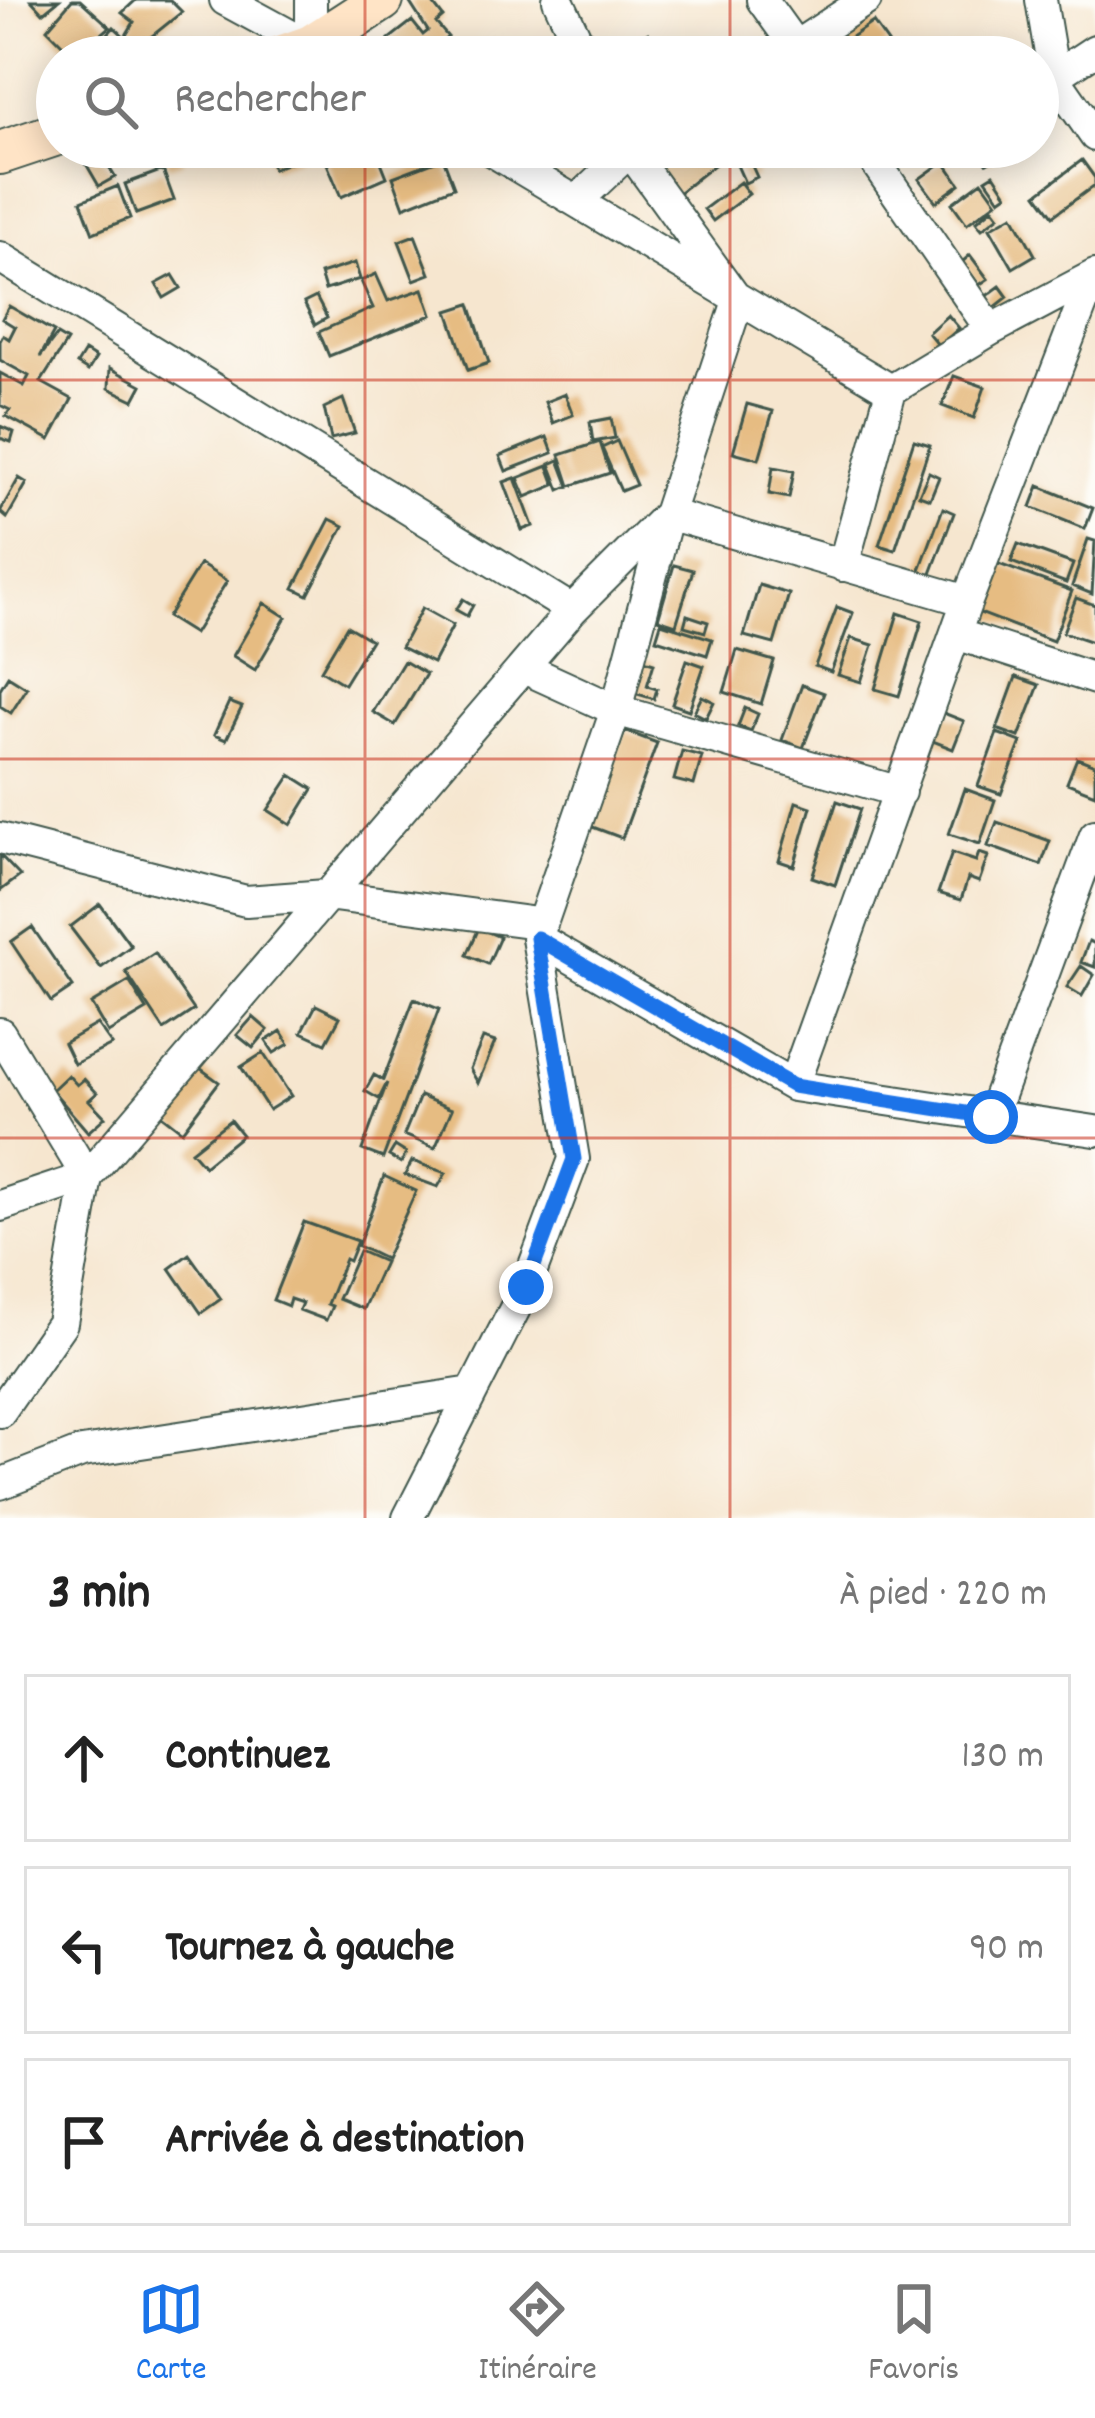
<!DOCTYPE html>
<html lang="fr">
<head>
<meta charset="utf-8">
<style>
	:root { --surface:#fff; --page:#f2f2f2; --text:#222; --muted:#767676; --line:#e0e0e0; --accent:#1a73e8 }
	body { margin:0; font-family:Dekko,sans-serif; background:var(--page); color:var(--text) }
	.stop { position:absolute; width:36px; height:36px; margin:-27px; border:9px solid #1a73e8; border-radius:50%; background:#fff }
	.stop.end { background:#1a73e8; border-color:#fff; box-shadow:0 3px 12px #0008 }
	.list { margin:0; padding:0; list-style:none }
	h2 { display:flex; justify-content:space-between; align-items:center; height:156px; margin:0; padding:0 48px; font-size:51px }
	h2 small { font-size:39px; font-weight:400; color:var(--muted) }
	.list li { display:grid; grid-template-columns:78px 1fr auto; gap:36px; align-items:center; box-sizing:border-box; height:168px; margin:0 24px 24px; padding:0 24px; border:3px solid var(--line); border-radius:0px }
	.list b { display:block; font-size:45px; white-space:nowrap }
	.list em { font-size:39px; font-style:normal; color:var(--muted) }
	.icon { flex:none; width:66px; height:66px; fill:none; stroke:currentColor; stroke-width:2; stroke-linecap:round; stroke-linejoin:round }
	.map { position:relative; flex:none; width:1095px; height:1518px; overflow:hidden }
	.search { position:absolute; background:var(--surface); box-shadow:0 6px 30px #0003; left:36px; right:36px; top:36px; height:132px; display:flex; align-items:center; gap:30px; box-sizing:border-box; padding:0 42px; border-radius:66px; color:var(--muted); font-size:45px }
	.sheet { height:732px; background:var(--surface) }
	nav { display:flex; justify-content:space-around; align-items:center; box-sizing:border-box; height:168px; border-top:3px solid var(--line); background:var(--surface); font-size:33px; color:var(--muted) }
	nav a { display:grid; justify-items:center; gap:6px }
	nav .on { color:var(--accent) }
	.map>svg:first-child { display:block }
</style>
</head>
<body>
<div class="map">
<svg width="1095" height="1518" viewBox="0 0 1095 1518">
	<rect width="100%" height="100%" fill="#fdfcf7"/>
	<filter id="ink" filterUnits="userSpaceOnUse"><feTurbulence type="fractalNoise" baseFrequency=".00833" numOctaves="2"/><feDisplacementMap in="SourceGraphic" scale="24" xChannelSelector="R" yChannelSelector="G"/><feConvolveMatrix kernelMatrix="1 2 1 2 8 2 1 2 1" color-interpolation-filters="sRGB"/></filter>
	<filter id="wash" filterUnits="userSpaceOnUse"><feTurbulence type="fractalNoise" baseFrequency=".004" numOctaves="4" result="noise"/><feDisplacementMap in="SourceGraphic" scale="48" xChannelSelector="R" yChannelSelector="G"/><feGaussianBlur stdDeviation="2.7" result="paint"/><feColorMatrix in="noise" values="0 0 0 0 0 0 0 0 0 0 0 0 0 0 0 0 0 1.4 0 .05"/><feComposite in="paint" operator="in"/></filter>
	<g filter="url(#wash)">
		<rect width="100%" height="100%" fill="#f6e6cf"/>
		<g id="blocks">
			<!-- building -->
			<path fill="#e6bc82" d="M31 0H59L43 13Z
				M72 0H80L110 27 75 57 47 29Z
				M136 0H170L182 12 147 40 153 48 130 57H111L100 43 114 27 125 37 134 22 122 13Z
				M414 0H430L443 17 436 23 448 37 434 49 441 57H403L389 39 412 21 423 35 428 31 410 3Z
				M873 22 888 43 868 57H822Z
				M648 33 665 57H627L623 51Z
				M265 147H308L310 154 273 169Z
				M320 147H375L387 177 341 197Z
				M685 147H729L732 151 676 195 656 170Z
				M977 147H1012L987 163Z
				M178 151 183 162 169 167 165 157Z
				M100 153 115 177 99 186 85 162Z
				M748 157 757 177 745 183 736 163Z
				M443 158 454 187 404 207 393 177Z
				M1082 160 1095 178V185L1053 216 1037 194Z
				M944 161 960 184 936 202 919 179Z
				M163 170 174 200 136 214 125 184Z
				M994 174 1007 194 1000 199 986 179Z
				M982 181 997 202 967 224 952 203Z
				M740 182 749 194 713 221 704 209Z
				M118 186 130 218 93 233 81 201Z
				M993 208 999 216 982 229 976 222Z
				M1013 215 1035 255 1013 268 990 228Z
				M415 235 430 274 414 280 399 241Z
				M970 255 988 279 979 285 962 262Z
				M355 263 360 279 325 290 320 274Z
				M376 274 388 301 423 289 432 315 329 356 319 332 373 308 361 281Z
				M173 275 181 288 164 298 156 284Z
				M1000 286 1008 297 994 308 985 297Z
				M316 297 327 318 315 325 304 303Z
				M470 304 489 363 468 370 448 311Z
				M9 306 54 332 40 357 57 335 67 341 41 382 72 399 50 440 6 416 10 410 0 405V373L24 386 29 376 0 360V341L3 335 9 339 15 327 2 319Z
				M948 315 959 328 939 346 928 333Z
				M85 351 96 358 88 371 77 364Z
				M110 368 142 385 134 400 109 388Z
				M954 376 985 387 974 418 942 406Z
				M565 394 573 415 553 423 545 402Z
				M343 399 355 433 331 439 324 408Z
				M747 404 773 411 759 459 733 452Z
				M611 418 615 438 593 442 590 422Z
				M0 426 14 432 11 442 0 438Z
				M547 437 553 453 506 471 500 456Z
				M914 440 930 445 895 550 879 545Z
				M617 441 636 485 621 491 602 448Z
				M600 442 610 473 570 486 560 455Z
				M559 460 569 486 560 490 550 464Z
				M548 466 555 485 526 497 518 478Z
				M773 467 794 471 789 498 769 494Z
				M929 472 939 477 930 499 919 495Z
				M19 478 27 483 7 518 0 512Z
				M515 478 533 526 522 530 504 482Z
				M1039 486 1093 508 1085 529 1031 507Z
				M943 508 954 513 929 579 918 575Z
				M330 519 344 526 308 595 294 588Z
				M1088 539 1095 541 1092 594 1072 586Z
				M1018 544 1073 564 1066 583 1011 562Z
				M996 563 1072 591 1053 641 977 612Z
				M200 564 227 581 194 634 167 617Z
				M674 565 693 570 676 625 658 619Z
				M759 585 789 594 774 644 744 636Z
				M1076 598 1095 605V643L1063 632Z
				M463 599 473 605 467 616 456 610Z
				M264 603 286 617 255 670 233 656Z
				M837 607 853 613 831 672 815 666Z
				M422 608 453 625 433 663 401 647Z
				M898 613 922 621 899 696 875 689Z
				M687 615 708 622 705 632 684 626Z
				M661 623 712 639 707 655 656 639Z
				M347 626 371 640 344 684 321 670Z
				M851 638 873 645 861 682 838 675Z
				M737 650 774 661 761 704 724 692Z
				M644 660 654 663 647 686 657 689 654 699 634 693Z
				M687 660 704 666 689 710 672 704Z
				M404 661 426 674 395 725 373 712Z
				M8 676 27 688 11 713 0 706V689Z
				M1016 677 1039 685 1019 737 997 729Z
				M802 685 824 693 803 748 782 740Z
				M702 696 714 702 706 718 694 712Z
				M229 702 242 707 226 740 214 735Z
				M745 708 758 714 751 731 738 726Z
				M941 712 964 721 953 749 930 740Z
				M625 731 657 743 622 838 590 826Z
				M997 733 1021 742 1001 794 978 786Z
				M682 751 702 756 694 785 674 780Z
				M1077 758 1095 765V794L1067 783Z
				M291 775 313 789 291 825 268 810Z
				M965 789 995 800 980 844 949 834Z
				M837 801 860 809 835 885 812 877Z
				M796 802 811 807 794 866 779 861Z
				M997 822 1050 841 1041 865 988 846Z
				M952 853 976 861 979 853 988 856 979 882 968 878 961 900 938 893Z
				M0 855 20 876 0 891Z
				M100 904 131 946 101 968 70 927Z
				M32 927 73 987 51 1002 11 942Z
				M479 928 500 937 488 964 467 955Z
				M1089 941 1095 944V967L1081 962Z
				M155 953 194 1010 164 1030 126 972Z
				M1081 966 1094 975 1082 996 1067 987Z
				M129 981 147 1010 108 1033 91 1004Z
				M414 999 439 1009 383 1158 362 1150 387 1083 379 1099 365 1091 374 1075 383 1080Z
				M316 1005 340 1017 326 1043 302 1032Z
				M253 1017 268 1030 253 1048 237 1035Z
				M97 1024 112 1045 74 1064 64 1043Z
				M281 1031 289 1044 274 1053 266 1041Z
				M483 1038 495 1042 478 1083 470 1069Z
				M263 1053 291 1096 269 1110 241 1067Z
				M197 1066 219 1082 182 1131 160 1114Z
				M68 1075 77 1085 84 1079 97 1093 89 1100 105 1117 88 1132 52 1090Z
				M420 1096 452 1109 435 1148 404 1135Z
				M230 1120 242 1135 204 1166 191 1151Z
				M395 1146 406 1153 401 1163 389 1156Z
				M412 1161 446 1173 438 1187 405 1175Z
				M384 1176 416 1191 385 1259 358 1246Z
				M304 1222 357 1241 349 1261 345 1259 327 1304 332 1306 326 1320 299 1310 302 1303 290 1299 288 1306 273 1300Z
				M359 1251 384 1262 363 1309 338 1299Z
				M189 1254 221 1299 201 1313 170 1268Z"/>
		</g>
	</g>
	<g filter="url(#ink)">
		<use href="#blocks" fill-opacity="0" stroke="#3f564b" stroke-width="3"/>
		<g fill="none" stroke-linecap="round" stroke-linejoin="round">
			<defs>
				<path id="street" d="M225 0 319 51
					M558 0 585 57
					M762 0 803 57
					M1041 0 1054 77 1095 136
					M311 46V0
					M779 57 866 0
					M1054 77 1095 50
					M485 147 891 390
					M865 147 991 330
					M578 200 634 147
					M0 257 572 610
					M843 566 891 390 991 330 1095 275
					M956 634 1095 679
					M524 668 616 710 900 792
					M0 838 246 901 326 895 537 923V938L793 1086 1095 1131
					M0 1033 87 1177 0 1206
					M793 1086 967 601 1093 276
					M991 1117 1095 835
					M0 1412 62 1323 87 1177 572 610 668 514 967 601
					M0 1484 82 1452 472 1392
					M408 1518 526 1287 574 1159 537 938 616 710 668 514 738 301 627 147"/>
				<path id="secondary" d="M280 57 311 46 382 0
					M0 153 57 134"/>
			</defs>
			<!-- street casing -->
			<use href="#street" stroke="#3f564b" stroke-width="34"/>
			<!-- secondary casing -->
			<use href="#secondary" stroke="#3f564b" stroke-width="46"/>
			<!-- street -->
			<use href="#street" stroke="#fff" stroke-width="30"/>
			<!-- secondary -->
			<use href="#secondary" stroke="#ffe4c6" stroke-width="42"/>
		</g>
	</g>
	<g fill="none" stroke-linecap="round" stroke-linejoin="round" filter="url(#ink)">
		<!-- route -->
		<path stroke="#1a73e8" stroke-width="15" d="M526 1287 574 1159 537 938 793 1086 991 1117"/>
	</g>
	<!-- grid -->
	<path fill="none" stroke="#c8321e" stroke-width="3" stroke-opacity="0.55" d="M365 0V57M730 0V57M365 147V1518M730 147V1518M0 380H1095M0 759H1095M0 1138H1095"/>
</svg>
<div class="stop" style="left:991px;top:1117px"></div>
<div class="stop end" style="left:526px;top:1287px"></div>
<div class="search"><svg class="icon" aria-label="search" viewBox="0 0 24 24"><circle cx="10" cy="10" r="6"/><path d="M15 15l6 6"/></svg>Rechercher</div>
</div>
<section class="sheet">
<h2>3 min<small>À pied · 220 m</small></h2>
<ul class="list">
<li><svg class="icon" aria-label="ahead" viewBox="0 0 24 24"><path d="M12 20V5M6 11l6-6 6 6"/></svg><div><b>Continuez</b></div><em>130 m</em></li>
<li><svg class="icon" aria-label="left" viewBox="0 0 24 24"><path d="M17 20v-9H6M10 6l-5 5 5 5"/></svg><div><b>Tournez à gauche</b></div><em>90 m</em></li>
<li><svg class="icon" aria-label="arrive" viewBox="0 0 24 24"><path d="M6 21V4h12l-3 4 3 4H6"/></svg><div><b>Arrivée à destination</b></div></li>
</ul>
</section>
<nav>
<a class="on"><svg class="icon" aria-label="map" viewBox="0 0 24 24"><path d="M3 6l6-2 6 2 6-2v14l-6 2-6-2-6 2zM9 4v14M15 6v14"/></svg>Carte</a>
<a><svg class="icon" aria-label="directions" viewBox="0 0 24 24"><path d="M12 3l9 9-9 9-9-9zM9 14v-3h6M13 9l2 2-2 2"/></svg>Itinéraire</a>
<a><svg class="icon" aria-label="saved" viewBox="0 0 24 24"><path d="M7 4h10v16l-5-4-5 4z"/></svg>Favoris</a>
</nav>
</body>
</html>
